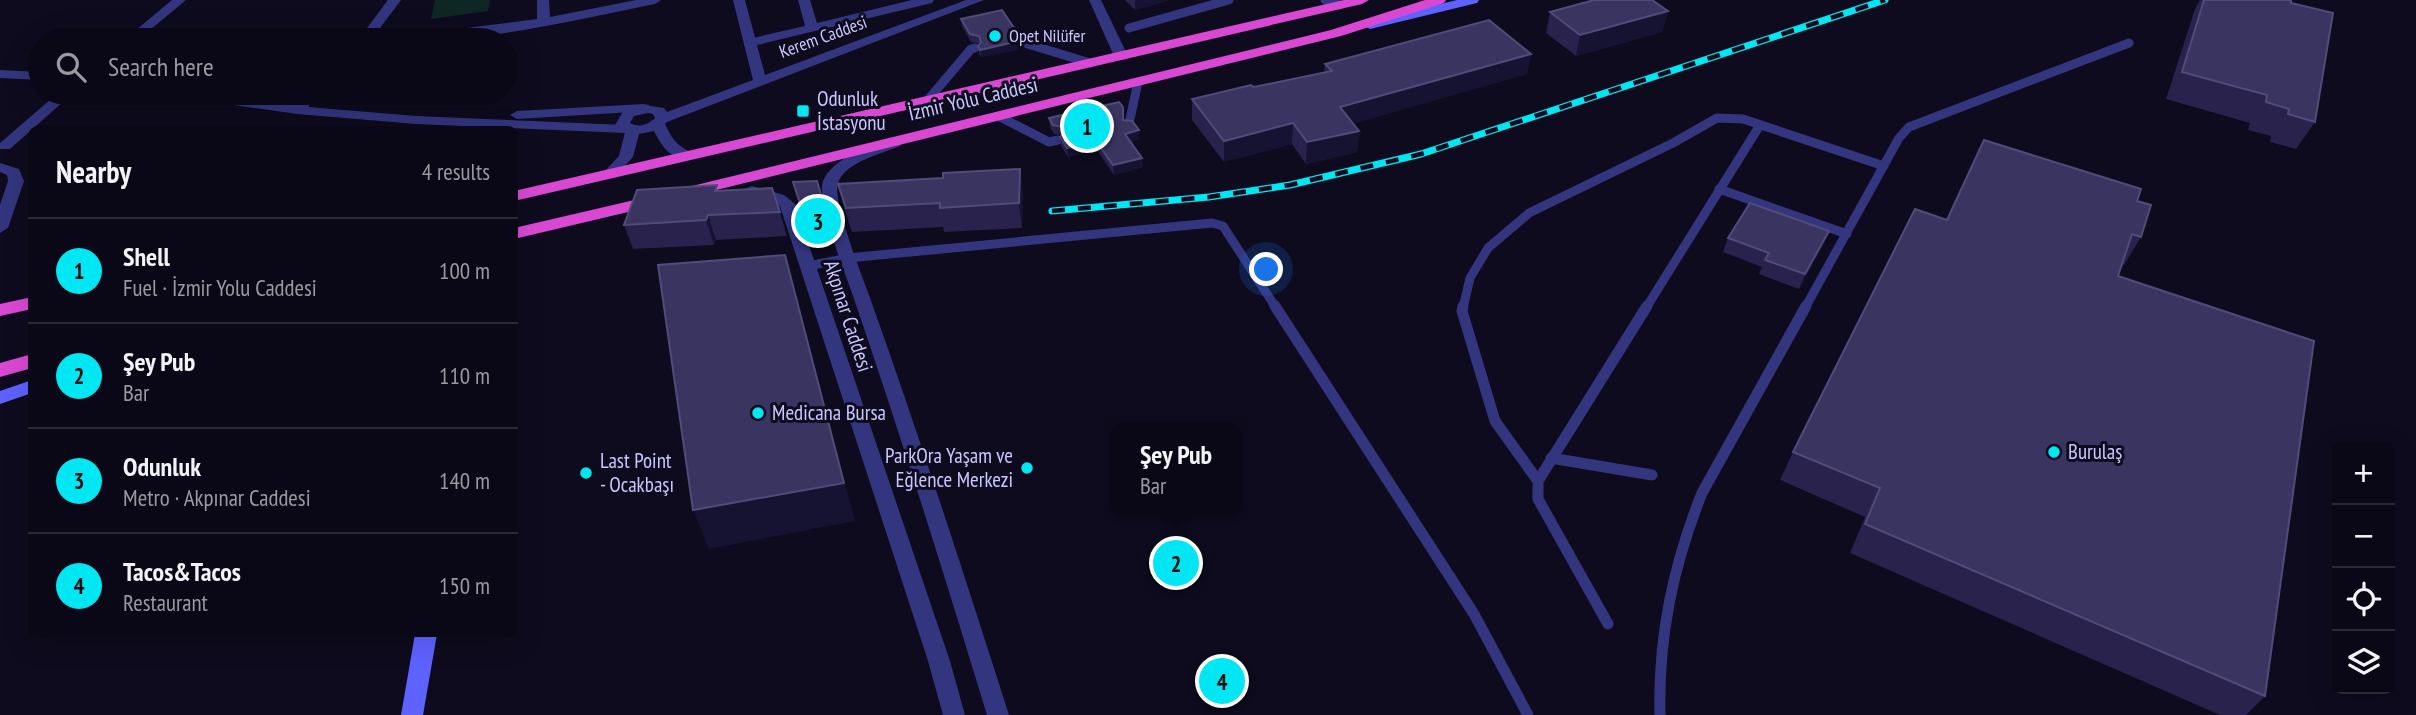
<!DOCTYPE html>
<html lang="en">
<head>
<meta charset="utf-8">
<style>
	:root { --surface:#0a0816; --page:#181623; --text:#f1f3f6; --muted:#999aa1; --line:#2a2935; --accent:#00e6f2 }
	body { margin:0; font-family:"PT Sans Narrow",sans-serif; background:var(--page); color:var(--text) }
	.controls { position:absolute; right:21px; bottom:21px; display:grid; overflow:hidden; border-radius:10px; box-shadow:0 7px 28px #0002 }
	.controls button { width:63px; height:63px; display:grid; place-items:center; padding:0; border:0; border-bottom:2px solid var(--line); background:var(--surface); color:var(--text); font:35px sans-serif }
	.you { position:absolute; left:1267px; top:270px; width:24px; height:24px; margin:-18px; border:5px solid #fff; border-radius:50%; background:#1a73e8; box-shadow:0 0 0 10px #1a73e833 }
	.badge { display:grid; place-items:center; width:46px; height:46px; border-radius:50%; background:var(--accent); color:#111; font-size:23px; font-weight:700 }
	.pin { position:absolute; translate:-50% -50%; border:4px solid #fff; box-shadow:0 2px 7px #0006 }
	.popup { position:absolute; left:1113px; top:423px; width:126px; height:91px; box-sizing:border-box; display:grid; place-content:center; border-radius:10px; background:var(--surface); filter:drop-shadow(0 2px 5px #0005); font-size:23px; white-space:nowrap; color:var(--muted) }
	.popup b { font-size:26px; color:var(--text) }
	.popup::after { content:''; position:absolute; left:50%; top:100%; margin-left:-14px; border:14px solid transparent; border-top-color:var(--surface) }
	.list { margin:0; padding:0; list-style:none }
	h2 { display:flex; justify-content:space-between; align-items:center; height:91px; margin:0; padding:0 28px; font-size:30px }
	h2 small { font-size:23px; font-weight:400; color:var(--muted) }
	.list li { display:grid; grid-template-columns:46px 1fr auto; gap:21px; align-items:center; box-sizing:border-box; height:105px; padding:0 28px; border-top:2px solid var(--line) }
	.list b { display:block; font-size:26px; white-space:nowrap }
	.list p { margin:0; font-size:23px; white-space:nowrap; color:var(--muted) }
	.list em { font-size:23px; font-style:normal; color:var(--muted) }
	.icon { flex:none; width:38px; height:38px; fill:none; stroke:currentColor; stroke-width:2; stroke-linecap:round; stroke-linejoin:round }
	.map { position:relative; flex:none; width:2416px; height:715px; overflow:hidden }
	.search { position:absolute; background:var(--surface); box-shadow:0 7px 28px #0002; left:28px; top:28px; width:490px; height:77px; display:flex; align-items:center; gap:18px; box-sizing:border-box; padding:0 24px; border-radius:38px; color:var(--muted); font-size:26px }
	.panel { position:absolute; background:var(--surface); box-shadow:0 7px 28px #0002; left:28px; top:126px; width:490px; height:511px; border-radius:10px }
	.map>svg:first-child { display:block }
</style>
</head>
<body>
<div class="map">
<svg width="2416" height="715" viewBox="0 0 2416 715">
	<rect width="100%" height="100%" fill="#0d0b1d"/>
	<!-- green -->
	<path fill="#0e2725" d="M435 0H490L488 11 431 19Z"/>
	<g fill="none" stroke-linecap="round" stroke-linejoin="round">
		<!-- service-far1 -->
		<path stroke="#33357e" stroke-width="9" d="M1325 0 1340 5
			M1129 28 1229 0
			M1018 41 1090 63
			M927 101 971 49 975 48
			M1000 117 1049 142 1058 140
			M1129 124 1138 82
			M1719 189 1847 234
			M808 266 848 258 1212 223 1223 226 1276 308
			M1463 308 1470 278 1488 248 1529 213 1673 143 1717 118 1743 119 1884 166
			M1646 308 1760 125
			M1805 308 1899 138 1909 127 2129 43"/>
		<!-- service -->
		<path stroke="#33357e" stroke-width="11" d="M1275 306 1474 614 1528 715
			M1463 306 1462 311 1495 421 1538 481
			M1551 458 1652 475
			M1608 624 1538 499V481L1647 306
			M1660 715C1658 637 1673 566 1702 493L1806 306"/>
		<!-- minor -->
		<path fill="#33357e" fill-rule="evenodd" d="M172 0H186L138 40H124Z
			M388 0H401L371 40H358Z
			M537 0H549L550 17 636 0H661L655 4C575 20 478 44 397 40L404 36 537 19Z
			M798 0H810L817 23 912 0H934L932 3 749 47 744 46V40L805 26Z
			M0 70 40 72V80L0 78Z
			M58 93H73L10 149H0V143Z
			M171 93H206L294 105 306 93H321L308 107 416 116 625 125 632 129 625 133 416 124 297 114 178 97Z
			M644 104 649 105V111L517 119 510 115 517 111Z
			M0 163 19 169 24 181 8 228 0 233V205L8 181 7 175 0 172Z"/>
		<!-- tertiary -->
		<path fill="#33357e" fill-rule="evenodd" d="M733 0H745L765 75 966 0H984L667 122 665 124C676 147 678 143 695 156L693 159C673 163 662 147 654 131L639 134 633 157 615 177H605L602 174 619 156 625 132 615 125 624 110 643 105 664 108 667 112 753 80ZM648 113 653 114 655 118C647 125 639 128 630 123L634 116Z
			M1089 0H1101L1128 56 1126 59 1121 60 1114 56Z
			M895 139 900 140 902 143 900 146C881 154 845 162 838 183 832 200 862 276 869 295 919 435 964 574 1009 715H987C944 574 900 433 852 293 845 273 816 199 823 181 833 157 873 144 895 139Z
			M752 186 784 195 795 204 950 661 965 715H943L928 661 780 206 774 201 747 194 744 191 747 188Z"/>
		<!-- secondary -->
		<path fill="#5e62ff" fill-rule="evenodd" d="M1457 0H1479L1477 3 1370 29 1363 25 1365 22Z
			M32 380V393L0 404V391Z
			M415 634H437L423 715H401Z"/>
		<!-- trunk -->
		<path fill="#d948d3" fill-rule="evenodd" d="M1344 0H1369L1362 4 514 201V191Z
			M1425 0H1446L1444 3 1341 36 692 196 684 191 692 186 1331 30Z
			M656 195 664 200 662 204 514 239V228Z
			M32 297V309L0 316V304Z
			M32 354V368L0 377V363Z"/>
		<defs>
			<path id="rail" d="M1052 211 1209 197 1290 185 1421 154 1885 0"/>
		</defs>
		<!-- rail casing -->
		<use href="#rail" stroke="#00e6f2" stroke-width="7"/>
		<!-- rail -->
		<use href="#rail" stroke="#0d0b1d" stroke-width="4.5" stroke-dasharray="13" stroke-linecap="butt"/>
	</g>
	<!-- wall -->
	<path fill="#28224c" d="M1125 0H1170L1135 10Z
		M2200 0H2291V3L2315 122 2296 149 2270 142 2271 136 2248 130 2250 123 2166 99 2195 9Z
		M1668 11 1662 32 1576 56 1546 33 1550 12Z
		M961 19 1014 28V35L1013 38 1019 41 1020 49 981 57 979 54 978 46 980 44 971 42 962 26Z
		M1531 54 1527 74 1353 123 1359 131 1357 152 1306 164 1292 144 1224 162 1192 120V99L1324 73 1325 64Z
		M1049 118 1124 120 1139 130V139L1131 142 1143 167 1114 175 1097 150 1068 157 1061 146 1060 137 1062 135 1054 134 1050 127Z
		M1984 140 2137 201 2141 237 2124 265 2122 264 2118 276 2265 696 2246 715H2220L1850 553 1865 517 1780 480 1793 452 1947 219Z
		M1020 169 1023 193 1022 228 944 232 943 227 852 232 844 208 838 184 943 178Z
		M793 182 824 205 831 233 808 235 800 211Z
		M718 191 780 212 787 236 716 240 714 245 633 249 624 225Z
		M1829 231 1823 245 1799 289 1759 274 1762 267 1723 252 1728 238Z"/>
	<!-- shaded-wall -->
	<path fill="#161231" d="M1135 0H1170L1135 10Z
		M1668 11 1662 32 1576 56 1580 35Z
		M1014 28V35L1012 43 1019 41 1020 49 981 57 980 50 1011 36Z
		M1531 54 1527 74 1339 128 1340 107Z
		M1293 123 1292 144 1224 162V141Z
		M1139 130V139L1126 143 1125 134Z
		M1359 131 1357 152 1306 164 1307 142Z
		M1096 141 1097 150 1068 157 1067 148Z
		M1142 158 1143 167 1114 175 1113 165Z
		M1020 169 1023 193 1022 228 1019 203Z
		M708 215 716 240 714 245 706 220Z
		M1829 231 1823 245 1799 289 1805 274Z
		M785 255 855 521 709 549 693 510Z"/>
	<!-- building -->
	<path fill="#3a3460" stroke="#504b79" stroke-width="2" d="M1594 0H1652L1668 11 1580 35 1550 12Z
		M2204 0H2291V3L2333 13 2315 122 2288 114 2289 109 2266 102 2267 95 2182 72Z
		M1002 10 1014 28 1011 36 1019 41 980 50 978 46 981 42 979 36 970 34 961 19Z
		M1489 20 1531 54 1340 107 1359 131 1307 142 1293 123 1224 141 1192 99 1251 85 1254 87 1332 71 1325 64Z
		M1119 102 1123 107V120L1132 121 1139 130 1125 134 1142 158 1113 165 1096 141 1067 148 1060 137 1064 132 1063 127 1053 125 1049 118Z
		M1984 140 2141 189 2137 201 2151 205 2141 237 2132 234 2118 276 2314 341 2265 696 1865 524 1880 488 1793 452 1915 209 1947 220Z
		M1020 169 1019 203 940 208V203L846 208 838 184 943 178V173Z
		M817 181 824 205 801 206 793 182Z
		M717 185 715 191 772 188 780 212 708 215 706 220 624 225 637 190Z
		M1750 203 1829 231 1805 274 1765 260 1769 253 1728 238Z
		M785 255 844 483 693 510 658 265Z"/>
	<!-- markers -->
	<g fill="#00e6f2" stroke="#0d0b1d" stroke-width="2.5">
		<circle cx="995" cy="36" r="7"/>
		<rect x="796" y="104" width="14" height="14" rx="3.5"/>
		<circle cx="758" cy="413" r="7"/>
		<circle cx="2054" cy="452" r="7"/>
		<circle cx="1027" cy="468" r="7"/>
		<circle cx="586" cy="473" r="7"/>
	</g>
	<g text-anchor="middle" stroke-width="6" stroke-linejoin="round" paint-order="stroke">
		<!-- far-poi labels -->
		<g font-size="18" fill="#cac7ff" stroke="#0d0b1d" text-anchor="start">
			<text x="1009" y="42">Opet Nilüfer</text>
		</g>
		<!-- far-street labels -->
		<g font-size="18" fill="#cac7ff" stroke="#0d0b1d">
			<text transform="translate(823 37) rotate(-20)" y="6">Kerem Caddesi</text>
		</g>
		<!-- poi labels -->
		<g font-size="21" fill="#cac7ff" stroke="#0d0b1d" text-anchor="start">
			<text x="817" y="106">Odunluk<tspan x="817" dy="24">İstasyonu</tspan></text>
			<text x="772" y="420">Medicana Bursa</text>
			<text x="2068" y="459">Burulaş</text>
			<text x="1013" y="463" text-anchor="end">ParkOra Yaşam ve<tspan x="1013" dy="24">Eğlence Merkezi</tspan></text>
			<text x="600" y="468">Last Point<tspan x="600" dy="24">- Ocakbaşı</tspan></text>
		</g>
		<!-- street labels -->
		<g font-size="21" fill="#cac7ff" stroke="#0d0b1d">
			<text transform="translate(973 99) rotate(-13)" y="7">İzmir Yolu Caddesi</text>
			<text transform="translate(848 316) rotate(72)" y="7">Akpınar Caddesi</text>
		</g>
	</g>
</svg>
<div class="controls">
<button>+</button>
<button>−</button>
<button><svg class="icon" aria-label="locate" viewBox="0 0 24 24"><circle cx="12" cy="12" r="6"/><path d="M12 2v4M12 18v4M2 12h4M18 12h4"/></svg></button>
<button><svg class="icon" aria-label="layers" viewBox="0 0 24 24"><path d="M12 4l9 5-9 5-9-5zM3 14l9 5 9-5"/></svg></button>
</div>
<div class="you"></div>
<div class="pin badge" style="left:1087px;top:126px">1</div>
<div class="pin badge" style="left:1176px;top:563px">2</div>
<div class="popup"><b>Şey Pub</b>Bar</div>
<div class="pin badge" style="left:818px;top:221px">3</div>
<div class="pin badge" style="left:1222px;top:681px">4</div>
<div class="search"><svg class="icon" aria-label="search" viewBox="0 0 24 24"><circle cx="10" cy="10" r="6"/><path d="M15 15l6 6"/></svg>Search here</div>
<section class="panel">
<h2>Nearby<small>4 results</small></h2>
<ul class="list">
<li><span class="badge">1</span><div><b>Shell</b><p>Fuel · İzmir Yolu Caddesi</p></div><em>100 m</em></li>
<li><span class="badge">2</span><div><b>Şey Pub</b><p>Bar</p></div><em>110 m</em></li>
<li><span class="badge">3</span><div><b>Odunluk</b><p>Metro · Akpınar Caddesi</p></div><em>140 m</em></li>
<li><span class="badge">4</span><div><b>Tacos&amp;Tacos</b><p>Restaurant</p></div><em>150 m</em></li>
</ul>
</section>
</div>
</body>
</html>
